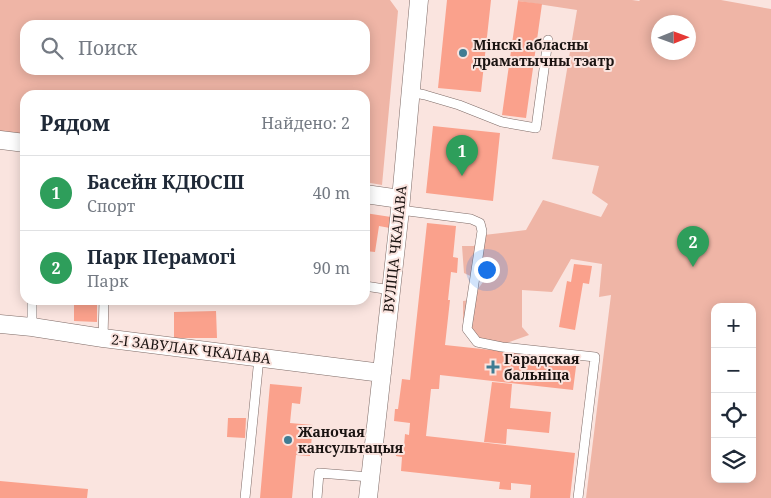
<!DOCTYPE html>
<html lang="ru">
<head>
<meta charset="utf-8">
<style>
	:root { --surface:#fff; --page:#f2f2f3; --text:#1f2937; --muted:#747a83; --line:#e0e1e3; --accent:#d93025 }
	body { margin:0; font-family:"Noto Serif",serif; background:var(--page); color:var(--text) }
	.controls { position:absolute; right:15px; bottom:15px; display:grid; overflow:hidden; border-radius:10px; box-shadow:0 2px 12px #0003 }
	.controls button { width:45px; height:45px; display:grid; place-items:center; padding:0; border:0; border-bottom:1px solid var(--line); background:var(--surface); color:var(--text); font:25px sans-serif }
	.compass { position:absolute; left:651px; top:15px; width:45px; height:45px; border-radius:50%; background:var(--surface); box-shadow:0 2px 12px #0003; rotate:89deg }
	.you { position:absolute; left:486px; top:269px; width:18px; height:18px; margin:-12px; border:4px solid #fff; border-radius:50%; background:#1a73e8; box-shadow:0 0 0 8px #1a73e833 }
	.badge { display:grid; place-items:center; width:32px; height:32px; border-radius:50%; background:var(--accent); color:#fff; font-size:16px; font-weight:700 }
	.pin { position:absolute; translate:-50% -41px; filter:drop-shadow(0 1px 2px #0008) }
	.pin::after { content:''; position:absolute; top:26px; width:18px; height:15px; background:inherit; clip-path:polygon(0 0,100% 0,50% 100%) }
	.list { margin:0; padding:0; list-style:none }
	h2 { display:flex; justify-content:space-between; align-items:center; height:65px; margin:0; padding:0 20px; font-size:21px }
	h2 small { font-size:16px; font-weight:400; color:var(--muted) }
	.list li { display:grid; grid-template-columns:32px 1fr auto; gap:15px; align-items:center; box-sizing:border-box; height:75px; padding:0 20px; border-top:1px solid var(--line) }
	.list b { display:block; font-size:19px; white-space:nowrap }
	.list p { margin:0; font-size:16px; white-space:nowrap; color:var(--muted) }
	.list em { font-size:16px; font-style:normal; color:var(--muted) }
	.icon { flex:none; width:28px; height:28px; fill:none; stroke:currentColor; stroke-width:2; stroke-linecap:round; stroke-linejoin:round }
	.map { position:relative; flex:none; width:771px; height:498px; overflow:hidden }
	.search { position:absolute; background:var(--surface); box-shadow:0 2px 12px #0003; left:20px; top:20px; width:350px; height:55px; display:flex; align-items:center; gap:12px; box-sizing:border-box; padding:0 18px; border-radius:15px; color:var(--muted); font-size:19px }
	.panel { position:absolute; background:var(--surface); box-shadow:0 2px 12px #0003; left:20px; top:90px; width:350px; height:215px; border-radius:15px }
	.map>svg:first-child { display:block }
</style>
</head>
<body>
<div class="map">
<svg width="771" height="498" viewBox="0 0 771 498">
	<rect width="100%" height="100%" fill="#fae4df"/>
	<!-- green -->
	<path fill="#efb5a6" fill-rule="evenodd" d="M0 0H390L398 11 382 185 365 182V95H25V137L0 134ZM25 25H365V70H25Z
		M518 0H632L639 1 640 0H721L771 9V498H586L611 295 599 297 602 264 571 259 552 292 522 290V327L529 335 498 346 472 341 463 318V301L470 300 483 282 464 273 462 246H474L484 235 526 230 543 200 601 217 608 204 592 193 599 166 552 159 577 10 518 1ZM658 22H688V52H658ZM715 307H752V479H715Z"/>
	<!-- building -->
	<path fill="#faa18c" d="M447 0H491L481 92 438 88Z
		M518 1 542 4 526 118 502 115Z
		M23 113H25V133L21 132Z
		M433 126 500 133 493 201 426 193Z
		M365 213 391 217 390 228 379 226 375 252 365 251Z
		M427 223 456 226 453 257 458 258 457 273 451 272 448 300H450L445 345 577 359 573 390 440 375 439 389H431L426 436 575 453 570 498H530L531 485 511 483V490L499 489 500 482 401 471 402 457 396 456 397 445 404 446 405 434 409 435 410 423 394 421 395 409H398L402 379 410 380Z
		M574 264 592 266 589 284 583 283 575 330 559 327 567 281 571 282Z
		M74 300H97V322L74 321Z
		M216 311 217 338H174V312Z
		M492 382 512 384 510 408 551 412 549 433 507 429 506 444 484 442Z
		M270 384 302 387 300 404 292 403 290 423 313 425 310 456 296 455 292 498H260Z
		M228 418H246L245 438 227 437Z
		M0 481 88 489 87 498H0Z"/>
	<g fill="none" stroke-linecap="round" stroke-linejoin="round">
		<defs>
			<path id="lane" d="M411 92 425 95 459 105 502 122 536 128 548 40
				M400 210 471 219 480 223 482 231 467 329 477 342 502 347 595 357 578 498
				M365 286 391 290
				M32 327V300
				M103 338 104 300
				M245 498 259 358
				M317 498 319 473 370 477"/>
			<path id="street" d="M0 140 25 143
				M365 194 400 199
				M0 324 32 327 103 338 382 373
				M368 498 400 210 419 0"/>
		</defs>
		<!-- lane casing -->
		<use href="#lane" stroke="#7e6b67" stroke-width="10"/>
		<!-- street casing -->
		<use href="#street" stroke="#7e6b67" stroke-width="19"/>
		<!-- lane -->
		<use href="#lane" stroke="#fff" stroke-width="9"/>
		<!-- street -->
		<use href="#street" stroke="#fff" stroke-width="18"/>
	</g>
	<!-- markers -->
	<g fill="#407c93" stroke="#fae4df" stroke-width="2">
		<circle cx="463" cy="53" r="5"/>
		<path d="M490.5 359.5h5v5h5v5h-5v5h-5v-5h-5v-5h5z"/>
		<circle cx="288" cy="440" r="5"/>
	</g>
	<g text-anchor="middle" stroke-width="4" stroke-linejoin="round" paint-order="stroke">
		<!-- poi labels -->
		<g font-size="14" font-weight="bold" fill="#1a1311" stroke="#fae4df" text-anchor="start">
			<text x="473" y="50">Мінскі абласны<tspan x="473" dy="16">драматычны тэатр</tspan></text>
			<text x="504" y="364">Гарадская<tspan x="504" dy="16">бальніца</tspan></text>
			<text x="298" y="437">Жаночая<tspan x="298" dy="16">кансультацыя</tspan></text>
		</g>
		<!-- street labels -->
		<g font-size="14" fill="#1a1311" stroke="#fae4df">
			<text transform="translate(395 249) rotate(-84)" y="5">ВУЛІЦА ЧКАЛАВА</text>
			<text transform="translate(191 349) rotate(7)" y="5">2-І ЗАВУЛАК ЧКАЛАВА</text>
		</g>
	</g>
</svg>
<div class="controls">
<button>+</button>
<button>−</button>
<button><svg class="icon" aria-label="locate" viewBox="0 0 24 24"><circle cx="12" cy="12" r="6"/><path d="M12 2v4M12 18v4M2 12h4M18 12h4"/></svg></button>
<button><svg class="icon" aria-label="layers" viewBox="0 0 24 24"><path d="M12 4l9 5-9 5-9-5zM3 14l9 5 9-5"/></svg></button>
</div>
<svg class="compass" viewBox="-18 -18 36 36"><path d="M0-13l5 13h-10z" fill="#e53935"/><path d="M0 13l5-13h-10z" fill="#747a83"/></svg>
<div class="you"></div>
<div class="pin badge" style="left:462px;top:176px;background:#2e9e5b">1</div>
<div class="pin badge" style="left:693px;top:267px;background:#2e9e5b">2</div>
<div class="search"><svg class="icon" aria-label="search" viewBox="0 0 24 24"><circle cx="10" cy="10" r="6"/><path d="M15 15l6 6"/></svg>Поиск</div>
<section class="panel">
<h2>Рядом<small>Найдено: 2</small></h2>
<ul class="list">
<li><span class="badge" style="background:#2e9e5b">1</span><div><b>Басейн КДЮСШ</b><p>Спорт</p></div><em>40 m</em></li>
<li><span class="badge" style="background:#2e9e5b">2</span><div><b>Парк Перамогі</b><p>Парк</p></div><em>90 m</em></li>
</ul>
</section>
</div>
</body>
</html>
